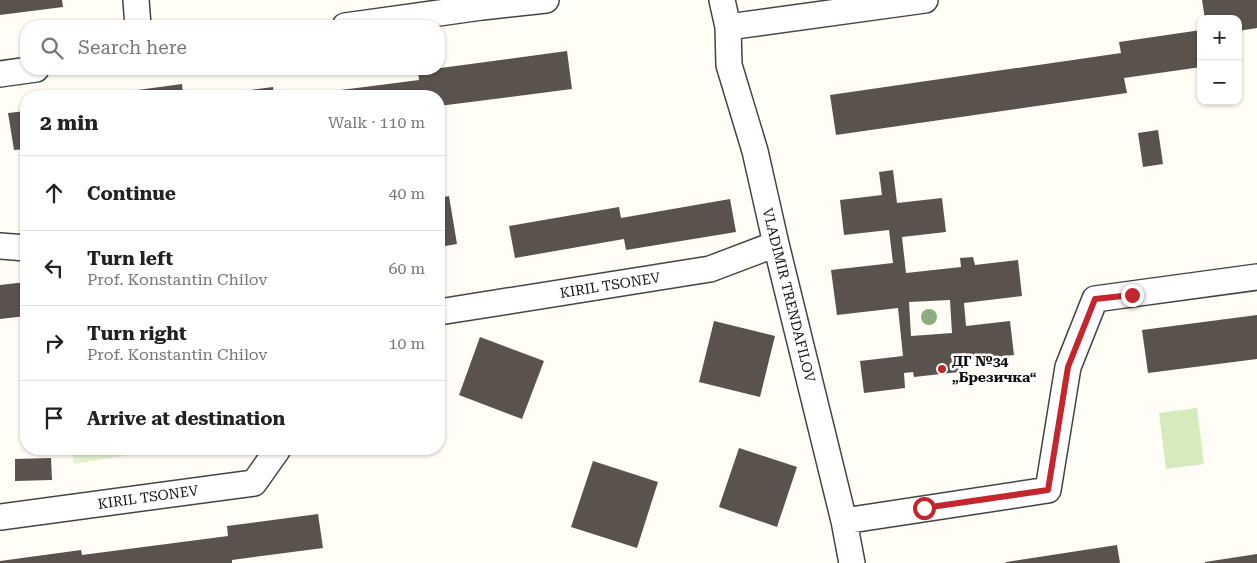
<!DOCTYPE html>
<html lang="en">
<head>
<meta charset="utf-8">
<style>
	:root { --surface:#fff; --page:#f6f6f6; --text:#222; --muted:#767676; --line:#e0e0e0 }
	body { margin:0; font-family:"Roboto Serif",serif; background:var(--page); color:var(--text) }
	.controls { position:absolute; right:15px; top:15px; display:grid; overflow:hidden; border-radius:10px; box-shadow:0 1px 4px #0004 }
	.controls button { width:45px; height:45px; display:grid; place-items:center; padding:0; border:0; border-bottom:1px solid var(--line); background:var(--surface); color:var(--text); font:25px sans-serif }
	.stop { position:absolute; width:15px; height:15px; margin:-11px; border:4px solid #c4262e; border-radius:50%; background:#fff }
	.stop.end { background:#c4262e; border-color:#fff; box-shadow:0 1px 5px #0008 }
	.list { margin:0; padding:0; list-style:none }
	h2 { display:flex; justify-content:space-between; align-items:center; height:65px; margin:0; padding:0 20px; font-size:21px }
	h2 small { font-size:16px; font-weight:400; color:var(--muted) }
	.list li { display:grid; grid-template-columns:32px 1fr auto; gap:15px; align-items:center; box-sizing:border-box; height:75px; padding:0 20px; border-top:1px solid var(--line) }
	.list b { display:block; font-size:19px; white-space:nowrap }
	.list p { margin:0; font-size:16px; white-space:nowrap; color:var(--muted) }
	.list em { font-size:16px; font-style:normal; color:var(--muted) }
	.icon { flex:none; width:28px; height:28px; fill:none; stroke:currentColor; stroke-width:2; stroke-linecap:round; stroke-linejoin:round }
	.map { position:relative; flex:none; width:1257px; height:563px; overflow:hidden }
	.search { position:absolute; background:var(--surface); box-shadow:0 1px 4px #0004; left:20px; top:20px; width:425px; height:55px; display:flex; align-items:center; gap:12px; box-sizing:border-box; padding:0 18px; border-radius:20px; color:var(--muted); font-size:19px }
	.panel { position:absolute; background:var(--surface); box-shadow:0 1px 4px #0004; left:20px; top:90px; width:425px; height:365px; border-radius:20px }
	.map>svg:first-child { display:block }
</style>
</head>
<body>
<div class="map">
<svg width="1257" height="563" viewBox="0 0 1257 563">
	<rect width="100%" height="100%" fill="#fffdf5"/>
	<!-- green -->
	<path fill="#d5ebbd" d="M1197 408 1204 464 1166 469 1159 413Z"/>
	<!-- pitch -->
	<path fill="#e6f2cf" d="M71 449H166L74 464Z"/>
	<!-- building -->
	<path fill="#5a524d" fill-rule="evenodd" d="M0 0H62L63 7 0 15Z
		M1202 0H1257V28L1238 31V19H1205Z
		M1201 30V67L1124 78 1127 93 836 135 830 95 1121 53 1119 42Z
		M567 51 572 89 439 106V96H302V95L419 80 418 71Z
		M182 84 183 96H101V95Z
		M273 87 274 96H215V95Z
		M26 111V149L14 150 8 113Z
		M1158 130 1163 164 1143 167 1138 133Z
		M893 170 897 203 942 198 946 232 902 237 906 273 961 267 960 258 973 257 975 265 1018 260 1022 296 964 303 966 326 1010 321 1014 355 967 360 966 353 956 354 959 372 914 377 913 372 904 373 905 388 864 393 860 361 903 356 898 308 837 315 831 270 893 263 889 230 844 235 840 200 882 195 879 172ZM950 300 952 333 911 336 909 302Z
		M449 196 457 244 439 247V198Z
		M730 199 736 232 626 250 624 239 515 258 509 226 619 207 621 218Z
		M26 282V316L0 319V285Z
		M1257 315V359L1148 373 1142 330Z
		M714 321 775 336 760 397 699 382Z
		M480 337 544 361 522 419 459 395Z
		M739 448 797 467 777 527 719 507Z
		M51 458 52 480 15 481V459Z
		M593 461 658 482 637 548 571 527Z
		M318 514 323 548 232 560V563H0V561L81 550 82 555 228 536 227 526Z
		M1117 545 1120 563H1006V562Z
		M1257 554V563H1205V562Z"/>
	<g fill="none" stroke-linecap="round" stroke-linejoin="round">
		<defs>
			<path id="minor" d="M136 0 138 26
				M722 0 728 27 729 65 755 151 776 244 844 521 852 563
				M345 26 482 7 546 0
				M728 27 925 0
				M0 74 36 69
				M0 246 26 248
				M439 312 710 269 776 244
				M0 517 254 483 278 449
				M844 521 1048 490 1068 367 1095 299 1257 277"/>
		</defs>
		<!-- minor casing -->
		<use href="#minor" stroke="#444" stroke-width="28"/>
		<!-- minor -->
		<use href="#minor" stroke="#fff" stroke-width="25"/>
	</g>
	<!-- trees -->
	<circle fill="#8dad7f" cx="929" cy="317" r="8"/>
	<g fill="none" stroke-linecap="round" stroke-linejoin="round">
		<!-- route -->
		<path stroke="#c4262e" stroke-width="6" d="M924 508 1048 490 1068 367 1095 299 1132 295"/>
	</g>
	<!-- markers -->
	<circle fill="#c4262e" stroke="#fff" stroke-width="2" cx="942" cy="369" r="5"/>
	<g text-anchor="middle" stroke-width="5" stroke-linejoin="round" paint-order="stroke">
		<!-- street labels -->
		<g font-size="14" fill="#111" stroke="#fff">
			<text transform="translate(610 285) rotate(-9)" y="5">KIRIL TSONEV</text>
			<text transform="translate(789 295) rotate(76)" y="5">VLADIMIR TRENDAFILOV</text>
			<text transform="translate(148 497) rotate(-8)" y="5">KIRIL TSONEV</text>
		</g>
		<!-- poi labels -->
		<g font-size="14" font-weight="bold" fill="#111" stroke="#fff" text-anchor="start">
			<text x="952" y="366">ДГ №34<tspan x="952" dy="16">„Брезичка“</tspan></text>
		</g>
	</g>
</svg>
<div class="controls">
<button>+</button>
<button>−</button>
</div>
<div class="stop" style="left:924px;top:508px"></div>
<div class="stop end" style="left:1132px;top:295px"></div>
<div class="search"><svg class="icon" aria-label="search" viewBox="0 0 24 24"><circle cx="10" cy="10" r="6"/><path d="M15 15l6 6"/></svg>Search here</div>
<section class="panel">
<h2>2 min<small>Walk · 110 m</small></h2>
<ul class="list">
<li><svg class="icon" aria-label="ahead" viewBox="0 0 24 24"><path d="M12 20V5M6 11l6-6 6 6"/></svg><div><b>Continue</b></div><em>40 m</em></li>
<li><svg class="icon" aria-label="left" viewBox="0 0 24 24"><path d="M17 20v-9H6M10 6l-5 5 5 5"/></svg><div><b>Turn left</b><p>Prof. Konstantin Chilov</p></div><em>60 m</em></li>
<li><svg class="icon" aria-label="right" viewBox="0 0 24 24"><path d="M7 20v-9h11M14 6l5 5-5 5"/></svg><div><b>Turn right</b><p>Prof. Konstantin Chilov</p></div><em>10 m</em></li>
<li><svg class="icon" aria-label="arrive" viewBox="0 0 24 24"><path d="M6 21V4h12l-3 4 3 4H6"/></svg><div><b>Arrive at destination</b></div></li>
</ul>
</section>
</div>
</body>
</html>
